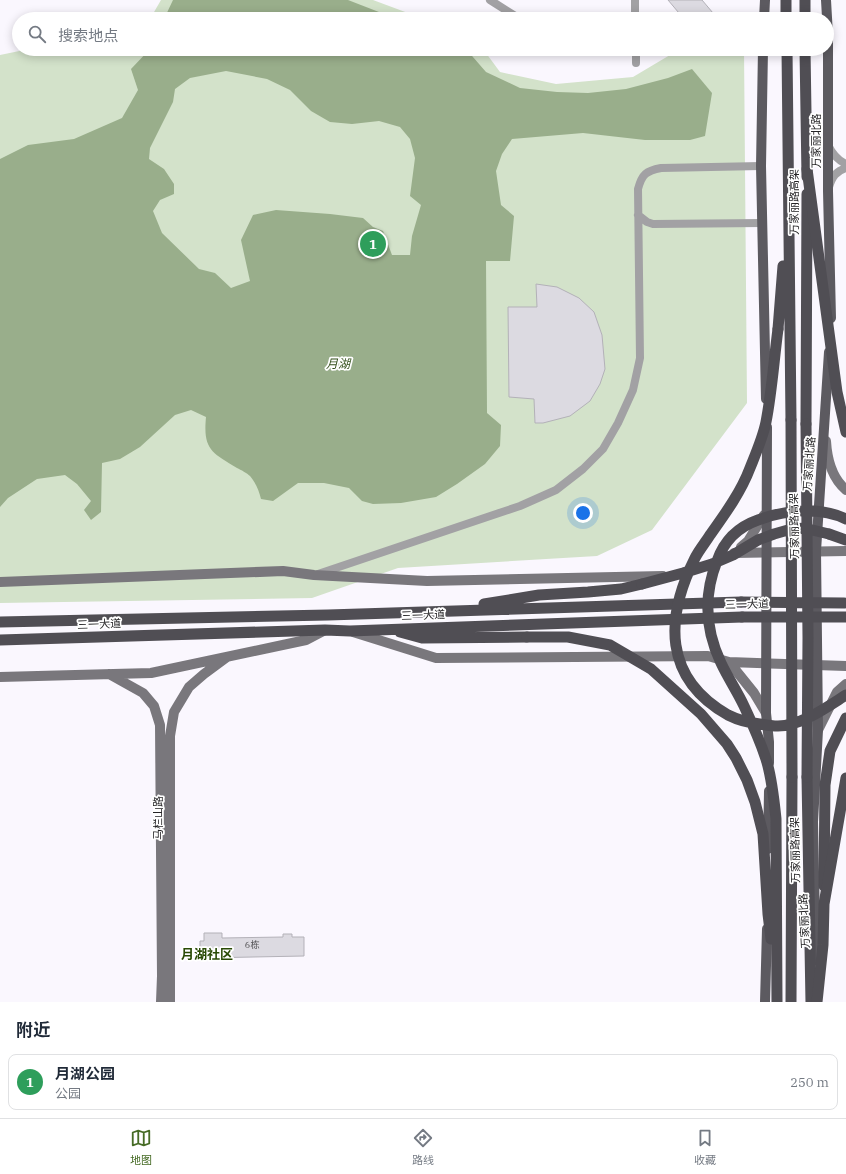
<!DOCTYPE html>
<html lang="zh">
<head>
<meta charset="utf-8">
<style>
	:root { --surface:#fff; --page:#f6f6f7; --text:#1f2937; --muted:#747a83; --line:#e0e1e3; --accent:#466b25 }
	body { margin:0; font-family:"IBM Plex Serif","Noto Sans SC",serif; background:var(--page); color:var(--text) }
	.you { position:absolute; left:583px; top:513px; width:14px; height:14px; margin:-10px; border:3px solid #fff; border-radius:50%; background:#1a73e8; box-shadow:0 0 0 6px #1a73e833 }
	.badge { display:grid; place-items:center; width:26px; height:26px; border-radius:50%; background:var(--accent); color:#fff; font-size:13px; font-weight:700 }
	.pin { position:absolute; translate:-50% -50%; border:2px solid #fff; box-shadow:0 1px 4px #0006 }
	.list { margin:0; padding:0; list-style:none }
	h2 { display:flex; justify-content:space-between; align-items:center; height:52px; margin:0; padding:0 16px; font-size:17px }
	h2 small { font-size:13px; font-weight:400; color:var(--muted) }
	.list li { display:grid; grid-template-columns:26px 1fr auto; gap:12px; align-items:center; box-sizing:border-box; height:56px; margin:0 8px 8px; padding:0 8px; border:1px solid var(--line); border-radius:8px }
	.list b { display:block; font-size:15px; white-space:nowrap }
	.list p { margin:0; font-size:13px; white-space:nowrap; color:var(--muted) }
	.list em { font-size:13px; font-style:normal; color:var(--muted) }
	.icon { flex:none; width:22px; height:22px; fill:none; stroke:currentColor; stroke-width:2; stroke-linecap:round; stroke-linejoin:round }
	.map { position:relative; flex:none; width:846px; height:1002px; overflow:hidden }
	.search { position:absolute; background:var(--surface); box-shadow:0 2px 10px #0003; left:12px; right:12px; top:12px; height:44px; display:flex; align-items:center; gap:10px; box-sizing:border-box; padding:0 14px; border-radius:22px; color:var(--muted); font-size:15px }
	.sheet { height:116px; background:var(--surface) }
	nav { display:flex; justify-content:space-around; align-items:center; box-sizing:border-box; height:56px; border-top:1px solid var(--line); background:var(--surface); font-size:11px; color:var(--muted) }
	nav a { display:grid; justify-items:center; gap:2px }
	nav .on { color:var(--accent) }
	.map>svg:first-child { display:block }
</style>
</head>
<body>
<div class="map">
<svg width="846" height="1002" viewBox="0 0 846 1002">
	<rect width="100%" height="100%" fill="#faf7fe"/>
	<!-- green -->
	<path fill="#d3e2ca" d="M161 0H373L424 19H150Z
		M29 49H483L500 72 556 84 633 77 680 49H744L747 403 652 530 597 556 398 568 312 598 0 603V55Z"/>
	<!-- water -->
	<path fill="#99ae8b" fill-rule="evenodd" d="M173 0H348L397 19H164Z
		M150 49H466L486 72 520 88 557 92 588 93 626 89 668 78 692 69 712 93 705 136 690 140H645L583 133 512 139 502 154 496 171 501 205 514 216 510 261H486L487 413 501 425 500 446 485 464 457 484 436 497 401 503 373 504 362 501 349 488 324 483H298L273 501 261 499C259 491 256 483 250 476 247 473 241 470 237 468 211 452 203 449 206 417L191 410 175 415 140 447 120 459 102 463 101 512 91 520 84 510 91 501 77 484 65 475 37 479 8 498 0 507V159L28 145 74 139 122 118 138 90 131 69ZM226 71 267 79 290 90 311 111 330 122 352 124 379 121 400 127 410 139 415 158 410 196 421 205 412 236 410 255H392L383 231 373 227 363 218 330 214 276 210 253 215 241 240 250 281 231 288 215 273 199 269 162 233 153 211 160 200 174 194V184L164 169 149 159 150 148 173 102 175 89 190 78Z"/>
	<!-- building -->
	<path fill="#dcdae1" stroke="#b3b1b8" d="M668 0H702L713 13 707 18 706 16 702 19H684Z
		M536 284 557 287 579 298 594 312 602 335 605 369 600 384 590 401 570 416 543 423H535L534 399 509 397 508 307H537Z
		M204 933H222V938L283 937V934H292V937H304V956L203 958V949H200V941H204Z"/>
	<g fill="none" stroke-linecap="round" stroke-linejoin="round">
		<!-- minor -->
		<path stroke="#a2a1a4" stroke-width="8" d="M490 0 520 19
			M635 0V19
			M636 49V63
			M828 145C832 153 837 160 846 164
			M829 187C832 177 836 171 846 168
			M638 215 647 222 653 224 762 223
			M318 574 520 506 556 490 583 469 603 449 618 423 633 390 640 358 638 189C642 174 646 171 661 168L761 166"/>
		<!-- secondary -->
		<path stroke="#79777c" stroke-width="10" d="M826 441C827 458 832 478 846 490
			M741 547 748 541 764 515
			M734 553 846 551
			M0 582 283 571 314 575 427 581 663 576
			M353 632 436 658 708 656 729 662 754 693 766 713
			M729 662 846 666
			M109 674 143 693 154 706 160 725 162 976 161 1002
			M0 677 151 673 306 640 325 630
			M818 730 837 692 846 684
			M170 1002V736L174 712 189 687 204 674 227 657"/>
		<!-- primary -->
		<path stroke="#5c5a60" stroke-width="10" d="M826 0 828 35V191L831 318
			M764 19 765 0
			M763 49 761 166 766 399
			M767 427 766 713 769 742V763
			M768 849 769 791
			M818 961 815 922 813 822 818 730 816 551 829 352
			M765 1002 767 929"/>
		<!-- trunk -->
		<path stroke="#504e54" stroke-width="11" d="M786 0V19
			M805 0V19
			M787 49 791 420
			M805 49 807 177
			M778 329 783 266
			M806 424 807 194
			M829 534 846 540
			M484 604 539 595 588 592 621 589 642 584
			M0 622 328 615 741 602
			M400 632 422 638 527 637
			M0 640 325 630 350 631 742 617
			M807 777 811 1002
			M824 886 825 785 830 751 846 718
			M791 1002 792 777"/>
		<!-- trunk-bridge -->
		<path stroke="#504e54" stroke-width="11" d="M807 169 837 392 846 432
			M778 329C774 359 772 391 766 422 763 437 756 453 750 468 741 492 725 514 710 535 705 543 699 550 695 558 665 618 663 678 728 715 738 720 749 723 760 724 766 725 772 726 778 726 801 726 827 707 846 695
			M791 420 792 777
			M806 424 808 638 807 777
			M642 584 683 573 712 564 733 555 758 540 774 534 788 530 804 528 829 534
			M741 602 844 603
			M742 617H846
			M527 637H568L610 645 651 669 701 714 727 744 736 758 747 780 755 802 763 834 768 914 771 939
			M777 1002 776 819C774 799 772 778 766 759 760 741 752 723 744 706 737 691 728 678 721 663 705 629 703 596 717 561 724 541 738 527 758 520 785 510 819 506 846 519
			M817 1002 823 945 824 904 846 778"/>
	</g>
	<g text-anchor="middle" stroke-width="3.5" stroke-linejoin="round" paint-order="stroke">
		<!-- number labels -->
		<g font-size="9" fill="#535255">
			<text x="252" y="948">6栋</text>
		</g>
		<!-- street labels -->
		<g font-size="11" fill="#252426" stroke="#fff">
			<text transform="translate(816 141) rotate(-90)" y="4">万家丽北路</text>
			<text transform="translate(794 202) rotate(-90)" y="4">万家丽路高架</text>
			<text transform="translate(809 464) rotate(-86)" y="4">万家丽北路</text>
			<text transform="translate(794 526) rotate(-91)" y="4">万家丽路高架</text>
			<text transform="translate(747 604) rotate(-1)" y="4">三一大道</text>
			<text transform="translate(423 615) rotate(-2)" y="4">三一大道</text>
			<text transform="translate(99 624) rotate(-2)" y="4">三一大道</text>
			<text transform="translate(158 818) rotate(-90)" y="4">马栏山路</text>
			<text transform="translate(795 850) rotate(-91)" y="4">万家丽路高架</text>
			<text transform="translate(804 921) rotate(-93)" y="4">万家丽北路</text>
		</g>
		<!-- water labels -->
		<g font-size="12" font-style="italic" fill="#334f1b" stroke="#fff">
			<text x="338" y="368">月湖</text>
		</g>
		<!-- quarter labels -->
		<g font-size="13" font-weight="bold" fill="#294a05" stroke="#fff">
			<text x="207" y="959">月湖社区</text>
		</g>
	</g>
</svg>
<div class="you"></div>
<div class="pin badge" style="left:373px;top:244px;background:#2e9e5b">1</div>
<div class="search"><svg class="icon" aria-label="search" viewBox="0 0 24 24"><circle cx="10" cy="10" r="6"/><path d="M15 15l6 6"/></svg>搜索地点</div>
</div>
<section class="sheet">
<h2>附近<small></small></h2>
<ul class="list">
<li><span class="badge" style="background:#2e9e5b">1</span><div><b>月湖公园</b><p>公园</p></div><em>250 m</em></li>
</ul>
</section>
<nav>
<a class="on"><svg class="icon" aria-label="map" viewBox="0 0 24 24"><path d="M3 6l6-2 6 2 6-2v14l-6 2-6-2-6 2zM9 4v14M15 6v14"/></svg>地图</a>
<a><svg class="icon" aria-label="directions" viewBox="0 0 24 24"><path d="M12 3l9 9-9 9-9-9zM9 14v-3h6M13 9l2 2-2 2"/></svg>路线</a>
<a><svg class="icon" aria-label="saved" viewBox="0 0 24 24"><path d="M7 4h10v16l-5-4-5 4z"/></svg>收藏</a>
</nav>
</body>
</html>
